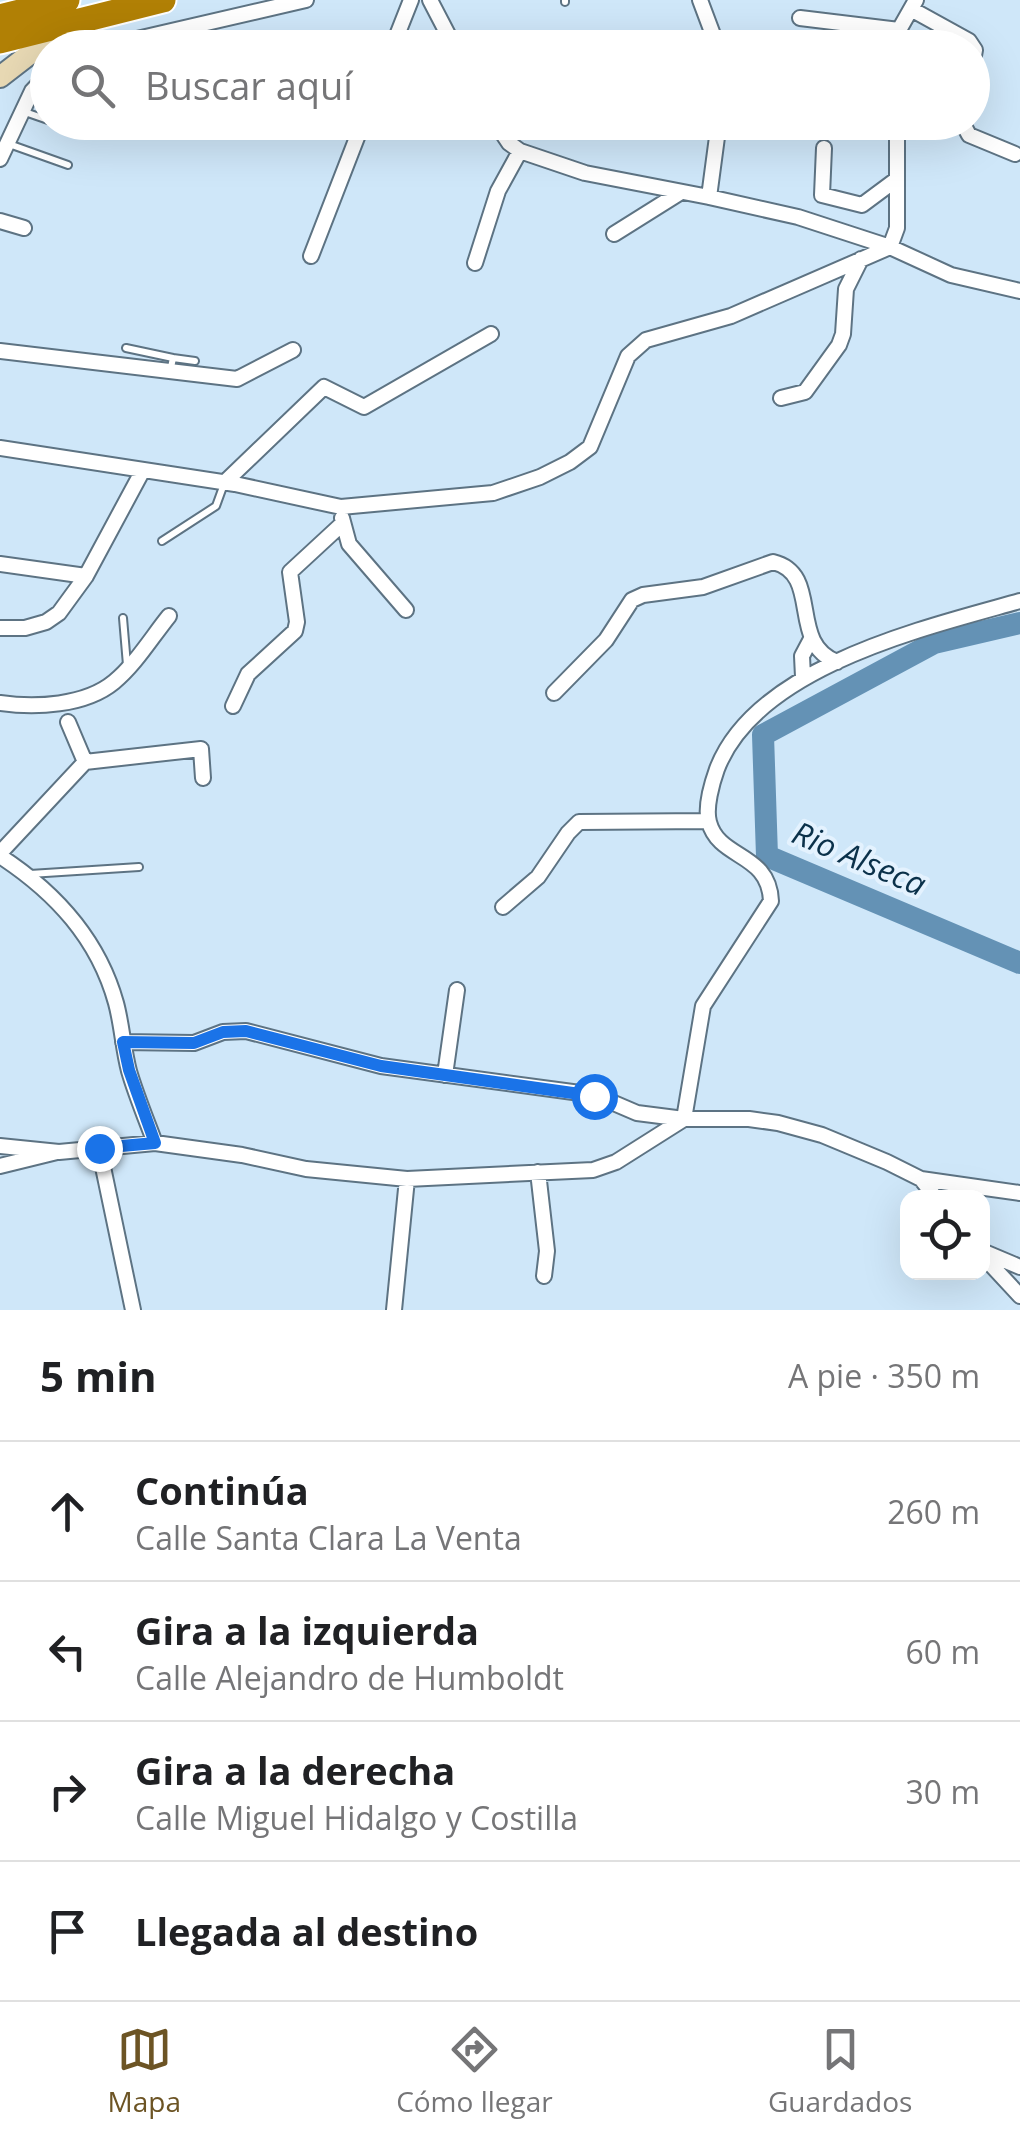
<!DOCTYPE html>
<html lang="es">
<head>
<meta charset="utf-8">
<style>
	:root { --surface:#fff; --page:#f2f2f2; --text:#202124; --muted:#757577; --line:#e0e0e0; --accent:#6c5424 }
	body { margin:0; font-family:"Open Sans",sans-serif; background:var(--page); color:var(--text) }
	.controls { position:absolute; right:30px; bottom:30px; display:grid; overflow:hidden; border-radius:20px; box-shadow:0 10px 40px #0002 }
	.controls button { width:90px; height:90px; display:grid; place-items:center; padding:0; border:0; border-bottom:2px solid var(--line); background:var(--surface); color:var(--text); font:50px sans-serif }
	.stop { position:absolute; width:30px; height:30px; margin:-22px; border:8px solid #1a73e8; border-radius:50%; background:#fff }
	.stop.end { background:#1a73e8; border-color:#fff; box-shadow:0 2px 10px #0008 }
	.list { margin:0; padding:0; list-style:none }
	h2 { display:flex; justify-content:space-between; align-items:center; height:130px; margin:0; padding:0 40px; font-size:42px }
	h2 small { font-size:32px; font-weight:400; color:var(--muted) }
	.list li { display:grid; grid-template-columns:65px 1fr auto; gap:30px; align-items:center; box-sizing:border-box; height:140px; padding:0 40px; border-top:2px solid var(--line) }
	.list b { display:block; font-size:38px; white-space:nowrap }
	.list p { margin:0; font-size:32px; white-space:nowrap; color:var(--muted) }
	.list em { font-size:32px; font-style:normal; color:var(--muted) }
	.icon { flex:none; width:55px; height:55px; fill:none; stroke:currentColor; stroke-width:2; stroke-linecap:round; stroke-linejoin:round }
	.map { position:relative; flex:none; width:1020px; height:1310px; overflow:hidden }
	.search { position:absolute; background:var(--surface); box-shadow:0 10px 40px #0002; left:30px; right:30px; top:30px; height:110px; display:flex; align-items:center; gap:25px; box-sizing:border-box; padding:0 35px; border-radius:55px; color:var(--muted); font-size:38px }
	.sheet { height:690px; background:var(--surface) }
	nav { display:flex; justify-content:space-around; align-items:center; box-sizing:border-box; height:140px; border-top:2px solid var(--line); background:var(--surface); font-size:28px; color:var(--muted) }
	nav a { display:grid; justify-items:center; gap:5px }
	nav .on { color:var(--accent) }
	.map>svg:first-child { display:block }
</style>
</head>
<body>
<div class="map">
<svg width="1020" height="1310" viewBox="0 0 1020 1310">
	<rect width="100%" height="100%" fill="#cfe7f9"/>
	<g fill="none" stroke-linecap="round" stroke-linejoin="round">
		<!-- river -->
		<path stroke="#6492b5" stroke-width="22" d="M1020 623 934 643 763 735 767 856 1020 963"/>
		<defs>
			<path id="lane" d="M565 2V0
				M33 91 48 95
				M22 111 48 120
				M54 122 73 130
				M9 144 68 165
				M126 348 173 358 170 372
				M173 358 195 361
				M162 541 216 506 224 484
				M123 618 127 665
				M30 874 139 867"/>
			<path id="street" d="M430 0 455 48
				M700 0 718 48
				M911 9 969 41 975 50 972 67
				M800 18 899 30
				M98 48 306 0
				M392 48 411 0
				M897 48 899 30 916 0
				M495 122 509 143 520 151 585 173 709 197 798 217 890 247 951 275 1020 291
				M962 122 969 135 1015 154
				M824 148 822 195 862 205 897 179
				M0 159 32 91 48 74
				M709 197 719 122
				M0 221 24 228
				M614 234 681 192
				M311 256 363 122
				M475 263 498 191 520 151
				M0 351 237 379 293 350
				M781 398 805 392 839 345 843 334 846 289 861 259
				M0 448 235 484 341 507 493 493 540 477 570 462 590 447 628 356 646 340 731 316 890 247 897 228V122
				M224 483 324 387 364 407 491 334
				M342 518 349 544 406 610
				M0 564 86 576
				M0 628H25L46 622 59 613 86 576 143 470
				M803 677 802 656 811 639
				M554 693 606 640 632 600 643 595 703 587 773 562C823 574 787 643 837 662
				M0 703C35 708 85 706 114 682 135 665 152 637 169 616
				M233 706 248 674 295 631 297 622 290 572 342 524
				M68 722 85 762
				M0 853 85 762 201 749 203 778
				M0 856C55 892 98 938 116 1003 122 1025 123 1048 129 1071 136 1095 146 1119 155 1143
				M503 907 538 877 568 833 579 822 708 821
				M123 1042 194 1043 223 1032 246 1031 381 1066 595 1095 637 1113 684 1119H749L778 1123 822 1135 887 1162 921 1179 936 1198
				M445 1075 457 990
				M0 1146 59 1152 155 1143 242 1155 306 1169 407 1179 593 1170 616 1162 684 1119 703 1006 771 901C769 852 719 860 709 822 705 808 712 783 717 769 756 667 924 628 1020 601
				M99 1148 133 1310
				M0 1166 57 1152
				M538 1172 547 1251 544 1276
				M921 1179 1020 1193
				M982 1251 1020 1267
				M982 1255 1020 1296
				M394 1310 407 1179"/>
			<path id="secondary" d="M0 77 66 26"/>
			<path id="highway" d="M0 17 67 0
				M0 41 163 0"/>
		</defs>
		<!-- lane casing -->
		<use href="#lane" stroke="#5d7383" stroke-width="10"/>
		<!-- street casing -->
		<use href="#street" stroke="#5d7383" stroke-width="18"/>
		<!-- secondary casing -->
		<use href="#secondary" stroke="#5d7383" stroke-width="24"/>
		<!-- highway casing -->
		<use href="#highway" stroke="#fff" stroke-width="29"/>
		<!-- lane -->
		<use href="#lane" stroke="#fff" stroke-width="6"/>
		<!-- street -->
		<use href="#street" stroke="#fff" stroke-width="14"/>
		<!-- secondary -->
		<use href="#secondary" stroke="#e8d9b4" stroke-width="20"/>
		<!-- highway -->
		<use href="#highway" stroke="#b18005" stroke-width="25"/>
	</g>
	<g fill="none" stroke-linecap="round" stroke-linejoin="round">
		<!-- route -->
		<path stroke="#1a73e8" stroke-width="12" d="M99 1148 155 1143 129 1070 123 1042 194 1043 223 1032 246 1031 381 1066 594 1096"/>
	</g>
	<g text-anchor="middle" stroke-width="8" stroke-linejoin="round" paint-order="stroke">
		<!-- water labels -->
		<g font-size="32" font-style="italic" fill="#0b314a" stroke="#e4f2fe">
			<text transform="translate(859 859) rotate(23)" y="11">Rio Alseca</text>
		</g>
	</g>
</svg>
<div class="controls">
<button><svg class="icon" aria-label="locate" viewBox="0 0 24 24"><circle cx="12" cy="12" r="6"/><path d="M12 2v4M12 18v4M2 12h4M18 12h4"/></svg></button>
</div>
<div class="stop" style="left:594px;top:1096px"></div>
<div class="stop end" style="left:99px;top:1148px"></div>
<div class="search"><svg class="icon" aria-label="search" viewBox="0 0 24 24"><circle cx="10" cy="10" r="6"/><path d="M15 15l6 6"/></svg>Buscar aquí</div>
</div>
<section class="sheet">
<h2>5 min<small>A pie · 350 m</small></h2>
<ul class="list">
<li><svg class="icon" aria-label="ahead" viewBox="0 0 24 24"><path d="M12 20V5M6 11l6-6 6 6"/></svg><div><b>Continúa</b><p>Calle Santa Clara La Venta</p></div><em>260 m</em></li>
<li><svg class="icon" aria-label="left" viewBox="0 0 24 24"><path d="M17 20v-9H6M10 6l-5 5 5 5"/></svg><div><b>Gira a la izquierda</b><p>Calle Alejandro de Humboldt</p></div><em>60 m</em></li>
<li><svg class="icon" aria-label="right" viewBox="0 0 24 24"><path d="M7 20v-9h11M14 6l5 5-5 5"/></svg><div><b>Gira a la derecha</b><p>Calle Miguel Hidalgo y Costilla</p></div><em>30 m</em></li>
<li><svg class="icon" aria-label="arrive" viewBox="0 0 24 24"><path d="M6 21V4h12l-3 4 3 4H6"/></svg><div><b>Llegada al destino</b></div></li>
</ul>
</section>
<nav>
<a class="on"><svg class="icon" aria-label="map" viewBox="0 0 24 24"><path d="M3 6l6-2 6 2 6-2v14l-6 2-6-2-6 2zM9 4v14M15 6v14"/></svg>Mapa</a>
<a><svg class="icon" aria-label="directions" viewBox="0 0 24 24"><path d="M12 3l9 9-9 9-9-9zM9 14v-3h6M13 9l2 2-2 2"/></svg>Cómo llegar</a>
<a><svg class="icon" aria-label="saved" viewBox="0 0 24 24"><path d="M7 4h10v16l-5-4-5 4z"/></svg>Guardados</a>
</nav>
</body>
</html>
